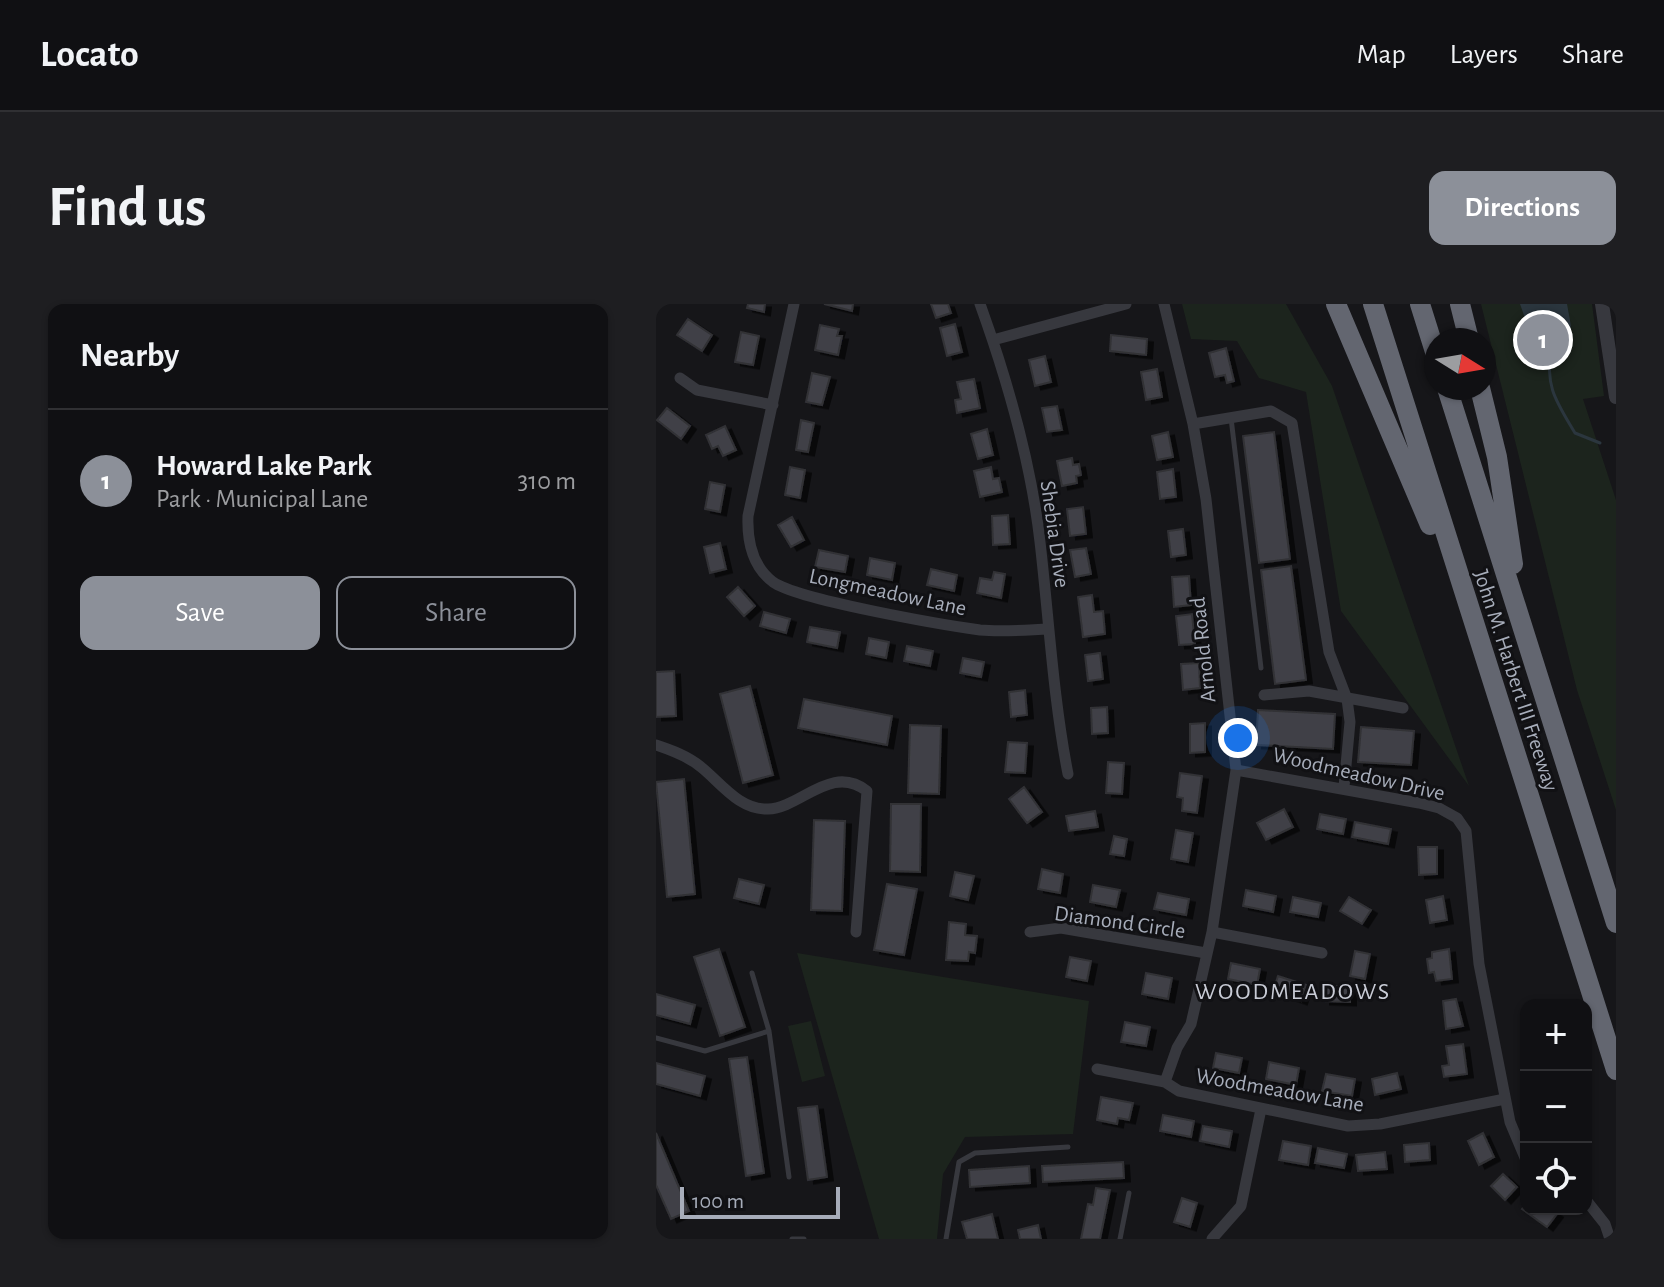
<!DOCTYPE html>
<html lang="en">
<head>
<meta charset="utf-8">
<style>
	:root { --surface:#101013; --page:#1e1e21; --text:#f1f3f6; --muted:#9c9da0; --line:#303033; --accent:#8c9099 }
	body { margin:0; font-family:"Alegreya Sans",sans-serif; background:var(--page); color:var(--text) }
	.controls { position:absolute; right:24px; bottom:24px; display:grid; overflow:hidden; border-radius:16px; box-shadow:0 2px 6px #0004 }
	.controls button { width:72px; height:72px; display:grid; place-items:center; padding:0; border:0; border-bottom:2px solid var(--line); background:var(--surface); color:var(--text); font:40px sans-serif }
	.compass { position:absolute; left:768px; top:24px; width:72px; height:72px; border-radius:50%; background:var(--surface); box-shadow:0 2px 6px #0004; rotate:101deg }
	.scale { position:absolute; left:24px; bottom:20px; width:160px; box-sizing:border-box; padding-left:8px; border:4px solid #a7adba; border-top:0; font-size:22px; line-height:28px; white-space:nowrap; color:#a7adba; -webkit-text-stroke:6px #111114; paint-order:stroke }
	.you { position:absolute; left:582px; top:434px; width:28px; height:28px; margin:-20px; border:6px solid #fff; border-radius:50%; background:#1a73e8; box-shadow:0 0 0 12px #1a73e833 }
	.badge { display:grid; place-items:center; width:52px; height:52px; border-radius:50%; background:var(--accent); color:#fff; font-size:26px; font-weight:700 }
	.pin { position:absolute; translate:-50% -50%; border:4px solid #fff; box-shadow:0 2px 8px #0006 }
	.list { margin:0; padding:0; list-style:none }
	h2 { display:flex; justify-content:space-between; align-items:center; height:104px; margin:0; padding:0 32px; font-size:34px }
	h2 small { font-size:26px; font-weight:400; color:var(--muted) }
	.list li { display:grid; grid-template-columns:52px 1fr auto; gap:24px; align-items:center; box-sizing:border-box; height:144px; padding:0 32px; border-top:2px solid var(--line) }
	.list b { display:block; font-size:30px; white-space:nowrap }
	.list p { margin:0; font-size:26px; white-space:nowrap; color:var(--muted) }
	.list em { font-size:26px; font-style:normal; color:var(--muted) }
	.actions { display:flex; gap:16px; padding:24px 32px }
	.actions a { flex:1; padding:18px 0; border:2px solid var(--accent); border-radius:16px; text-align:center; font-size:28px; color:var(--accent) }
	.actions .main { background:var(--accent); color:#fff }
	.icon { flex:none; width:44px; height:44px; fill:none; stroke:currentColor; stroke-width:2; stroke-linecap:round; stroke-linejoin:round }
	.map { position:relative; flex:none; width:960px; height:935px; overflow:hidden; border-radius:16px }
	header { display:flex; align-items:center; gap:48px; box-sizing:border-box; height:112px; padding:0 40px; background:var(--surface); border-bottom:2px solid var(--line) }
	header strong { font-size:38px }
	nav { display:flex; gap:44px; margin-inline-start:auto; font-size:28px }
	.intro { display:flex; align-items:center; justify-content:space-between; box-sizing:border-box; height:192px; padding:0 48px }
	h1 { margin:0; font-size:56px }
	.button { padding:20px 36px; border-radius:16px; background:var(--accent); color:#fff; font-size:28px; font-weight:700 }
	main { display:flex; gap:48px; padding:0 48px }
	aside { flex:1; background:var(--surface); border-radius:16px; box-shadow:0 2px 6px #0004 }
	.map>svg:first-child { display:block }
</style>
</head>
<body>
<header>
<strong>Locato</strong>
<nav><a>Map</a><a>Layers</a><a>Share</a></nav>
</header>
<div class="intro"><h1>Find us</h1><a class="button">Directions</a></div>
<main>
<aside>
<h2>Nearby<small></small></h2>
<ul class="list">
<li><span class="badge">1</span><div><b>Howard Lake Park</b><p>Park · Municipal Lane</p></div><em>310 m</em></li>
</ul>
<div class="actions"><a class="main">Save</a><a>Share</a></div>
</aside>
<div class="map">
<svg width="960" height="935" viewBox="0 0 960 935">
	<defs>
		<filter id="shadow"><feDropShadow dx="6" dy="3.5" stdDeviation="0" flood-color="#0009"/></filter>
	</defs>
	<rect width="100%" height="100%" fill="#161619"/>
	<!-- green -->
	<path fill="#1c241d" d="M526 0H630L676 82 813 482 685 307 650 88 603 74 581 37 535 35Z
		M825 0H936L948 92 927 95 960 196V506L921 386Z
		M141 649 433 697 417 830 309 833 287 870 281 935H223Z
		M155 717 169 772 146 778 132 722Z"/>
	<!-- water -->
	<path fill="#2b363e" d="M864 0H911L915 22 908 40 889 49 881 48Z"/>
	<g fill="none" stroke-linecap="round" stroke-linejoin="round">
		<!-- stream -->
		<path stroke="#2b363e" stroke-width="3" d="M895 45C889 83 900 97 919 129L944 139"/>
	</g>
	<!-- building -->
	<path fill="#404146" stroke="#303035" stroke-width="2" filter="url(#shadow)" d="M92 0H109L108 8 91 4Z
		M168 0H197L196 7Z
		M275 0H292L295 9 280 14Z
		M32 15 56 31 46 47 21 31Z
		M299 20 306 48 291 52 284 24Z
		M164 21 183 25 181 32H186L182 51 159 46Z
		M85 28 103 32 97 61 79 58Z
		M455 31 491 35 490 51 454 47Z
		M570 44 578 77 571 79 569 71 559 73 553 49Z
		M389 52 395 78 379 82 373 56Z
		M501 65 506 93 490 96 485 68Z
		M156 69 174 73 166 101 150 98Z
		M318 75 324 104 301 109 299 96 305 95 301 78Z
		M401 102 406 126 391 128 386 104Z
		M11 104 34 122 25 135 1 116Z
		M145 116 158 119 152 148 140 146Z
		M69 122 80 146 67 152 62 142 56 145 50 131Z
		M331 125 337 151 322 155 315 130Z
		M512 128 517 153 501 156 496 132Z
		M618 128 634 255 603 259 587 132Z
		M416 154 417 161 423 160 425 171 420 172 421 179 406 182 401 157Z
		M134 163 149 166 144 194 129 191Z
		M335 163 337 175 343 174 346 188 324 193 318 167Z
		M517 165 520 193 504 195 501 168Z
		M54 178 69 181 64 208 49 205Z
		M427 203 430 230 414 232 411 205Z
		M352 211 354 240 337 241 336 212Z
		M136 213 148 236 135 243 122 221Z
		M527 225 530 251 515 253 512 227Z
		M64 239 70 265 54 269 48 243Z
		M430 244 435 270 419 273 414 246Z
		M163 246 192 252 189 268 159 263Z
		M214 254 239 259 236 276 211 271Z
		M635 262 650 376 619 380 605 266Z
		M275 265 301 271 298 287 271 281Z
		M338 268 349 270 345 294 321 289 324 274 336 276Z
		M533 272 535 301 518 303 516 273Z
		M82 283 99 302 88 312 71 293Z
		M436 291 438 308 447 307 449 330 427 333 422 293Z
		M108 308 134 315 130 329 104 322Z
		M536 310 539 340 523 341 520 312Z
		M154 323 184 328 181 344 151 338Z
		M213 334 233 338 230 354 210 350Z
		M251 342 277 347 274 362 248 357Z
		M444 349 447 375 432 377 429 351Z
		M307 354 328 358 325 373 304 369Z
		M543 359 544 384 527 386 525 360Z
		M18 367 20 412 0 413V368Z
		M94 382 117 471 87 479 64 390Z
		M369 386 371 411 355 413 353 388Z
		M148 395 236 412 231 441 142 424Z
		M451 403 452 429 436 430 435 404Z
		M602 406 679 410 677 445 600 441Z
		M549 419V448L534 449V420Z
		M254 421 285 422 283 490 252 489Z
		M705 423 758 427 755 461 702 458Z
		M352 438 371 439 369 469 349 468Z
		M452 458 468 459 466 490 450 489Z
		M524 469 546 472 541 509 526 507 527 494 521 493Z
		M28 475 39 590 11 593 0 478Z
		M368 483 386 508 371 519 353 495Z
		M235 500H265L264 568 234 567Z
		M628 505 637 523 610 536 601 519Z
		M439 507 442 523 413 527 410 512Z
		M664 510 690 515 687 530 661 525Z
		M158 516 189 517 186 607 155 606Z
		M699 518 735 525 732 540 696 533Z
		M520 526 537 529 532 558 515 555Z
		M458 532 471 535 468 552 454 550Z
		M762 543H781V570L763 571Z
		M386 565 407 570 404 589 382 585Z
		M299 568 318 572 312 596 294 592Z
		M83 575 108 581 103 600 78 594Z
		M231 580 261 585 248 651 218 646Z
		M437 581 464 586 460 603 434 598Z
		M590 586 620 592 617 608 587 602Z
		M502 589 533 595 530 611 498 605Z
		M787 592 791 616 774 619 770 596Z
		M637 593 665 599 662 613 634 608Z
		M693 593 715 606 706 620 684 607Z
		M293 618 310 620 309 631 321 632 319 649 313 648 312 657 290 656Z
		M63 645 89 723 64 732 38 653Z
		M793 645 796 675 780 677 778 668 773 669 771 655 776 654V648Z
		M699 647 714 650 709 675 694 672Z
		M414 653 435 657 431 677 410 673Z
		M575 659 604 665 601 681 572 675Z
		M490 669 516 674 512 695 486 690Z
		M622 672 650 681 645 697 617 687Z
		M668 682H694V698L668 697Z
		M0 690 39 701 34 720 0 711Z
		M800 695 807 722 790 725 787 697Z
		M469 718 494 723 490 742 465 738Z
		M807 740 811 770 788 773 786 762 793 761 790 742Z
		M560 749 586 754 583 769 557 764Z
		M91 753 108 869 90 872 73 755Z
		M613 758 643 764 640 781 610 775Z
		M0 759 49 772 44 792 0 780Z
		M741 769 745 785 719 791 716 775Z
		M670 770 699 775 696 792 666 787Z
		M445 793 477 799 473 816 462 814 461 820 441 816Z
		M161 802 171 873 152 876 142 804Z
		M507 811 538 817 535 833 504 827Z
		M547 822 576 827 573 843 544 837Z
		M0 829 33 907 15 915 0 881Z
		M827 829 838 853 823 861 812 837Z
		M627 837 655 842 652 861 623 856Z
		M773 839 774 856 749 858 748 841Z
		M662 844 691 850 688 864 659 859Z
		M729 848 731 865 702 867 700 851Z
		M467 858 468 874 387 878 386 862Z
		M373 862 374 879 314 883 313 866Z
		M847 870 861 883 849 896 835 882Z
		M440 884 454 886 444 935H425L432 900 437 901Z
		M526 894 541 899 534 923 518 918Z
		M870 900V905H894L901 910 891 923 866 905Z
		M336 910 342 935H311L306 918Z
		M382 921 385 935H364L362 926Z"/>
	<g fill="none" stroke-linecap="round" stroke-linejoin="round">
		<!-- service -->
		<path stroke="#37383e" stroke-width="5" d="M575 114 605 364
			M96 669 113 727
			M0 734 49 747 113 727 133 873
			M136 935H148
			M290 935 303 858 319 849 412 843
			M464 935 473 889"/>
		<!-- minor -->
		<path stroke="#37383e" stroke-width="11" d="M138 0 92 212C91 237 96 262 117 278 142 296 288 321 324 326 347 328 369 326 392 325
			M324 0C351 75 375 158 384 238 393 315 397 393 412 470
			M508 0 537 120 550 195 580 466 556 628 535 720 521 744 509 778
			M337 36 470 0
			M24 74 41 86 117 101
			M537 120 615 107 636 119 673 348 691 395 694 418 688 483
			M608 391 653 387 747 404
			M0 441C15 446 32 452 45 463 65 479 83 506 112 505 145 504 175 459 211 487L200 628
			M580 466 763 499 783 504 801 514 810 527 823 660 854 818 870 856
			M374 628 405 624 550 649
			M556 628 666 649
			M441 765 509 778 523 787 692 822 724 820 849 795
			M930 896 949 920 954 935
			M556 935 585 902 605 805"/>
		<!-- tertiary -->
		<path stroke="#37383e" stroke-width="14" d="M946 0 960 93"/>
		<!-- motorway -->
		<path stroke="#636670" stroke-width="20" d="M680 0 774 221
			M717 0 960 766
			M764 0 780 51
			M804 0 813 36
			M791 84 960 619
			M824 84 841 153 857 260"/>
	</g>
	<g text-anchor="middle" stroke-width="6" stroke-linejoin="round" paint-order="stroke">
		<!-- street labels -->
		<g font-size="22" fill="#a7adba" stroke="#111114">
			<text transform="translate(400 230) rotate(82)" y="8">Shebia Drive</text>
			<text transform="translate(232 287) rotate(12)" y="8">Longmeadow Lane</text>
			<text transform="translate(546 346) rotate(-96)" y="8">Arnold Road</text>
			<text transform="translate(861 376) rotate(72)" y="8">John M. Harbert III Freeway</text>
			<text transform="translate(703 469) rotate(13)" y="8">Woodmeadow Drive</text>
			<text transform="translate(464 617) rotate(8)" y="8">Diamond Circle</text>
			<text transform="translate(624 785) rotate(10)" y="8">Woodmeadow Lane</text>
		</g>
		<!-- neighbourhood labels -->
		<g font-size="24" letter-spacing="2" fill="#c9ccd6" stroke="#111114">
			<text x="637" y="695">WOODMEADOWS</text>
		</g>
	</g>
</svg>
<div class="controls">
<button>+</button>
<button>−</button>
<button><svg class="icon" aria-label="locate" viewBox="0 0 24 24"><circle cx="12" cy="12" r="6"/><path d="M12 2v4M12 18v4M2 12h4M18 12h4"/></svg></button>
</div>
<svg class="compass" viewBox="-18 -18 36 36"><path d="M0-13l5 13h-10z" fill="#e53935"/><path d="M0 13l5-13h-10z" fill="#9c9da0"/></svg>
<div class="scale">100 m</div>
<div class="you"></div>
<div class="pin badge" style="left:887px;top:36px">1</div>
</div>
</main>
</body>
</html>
